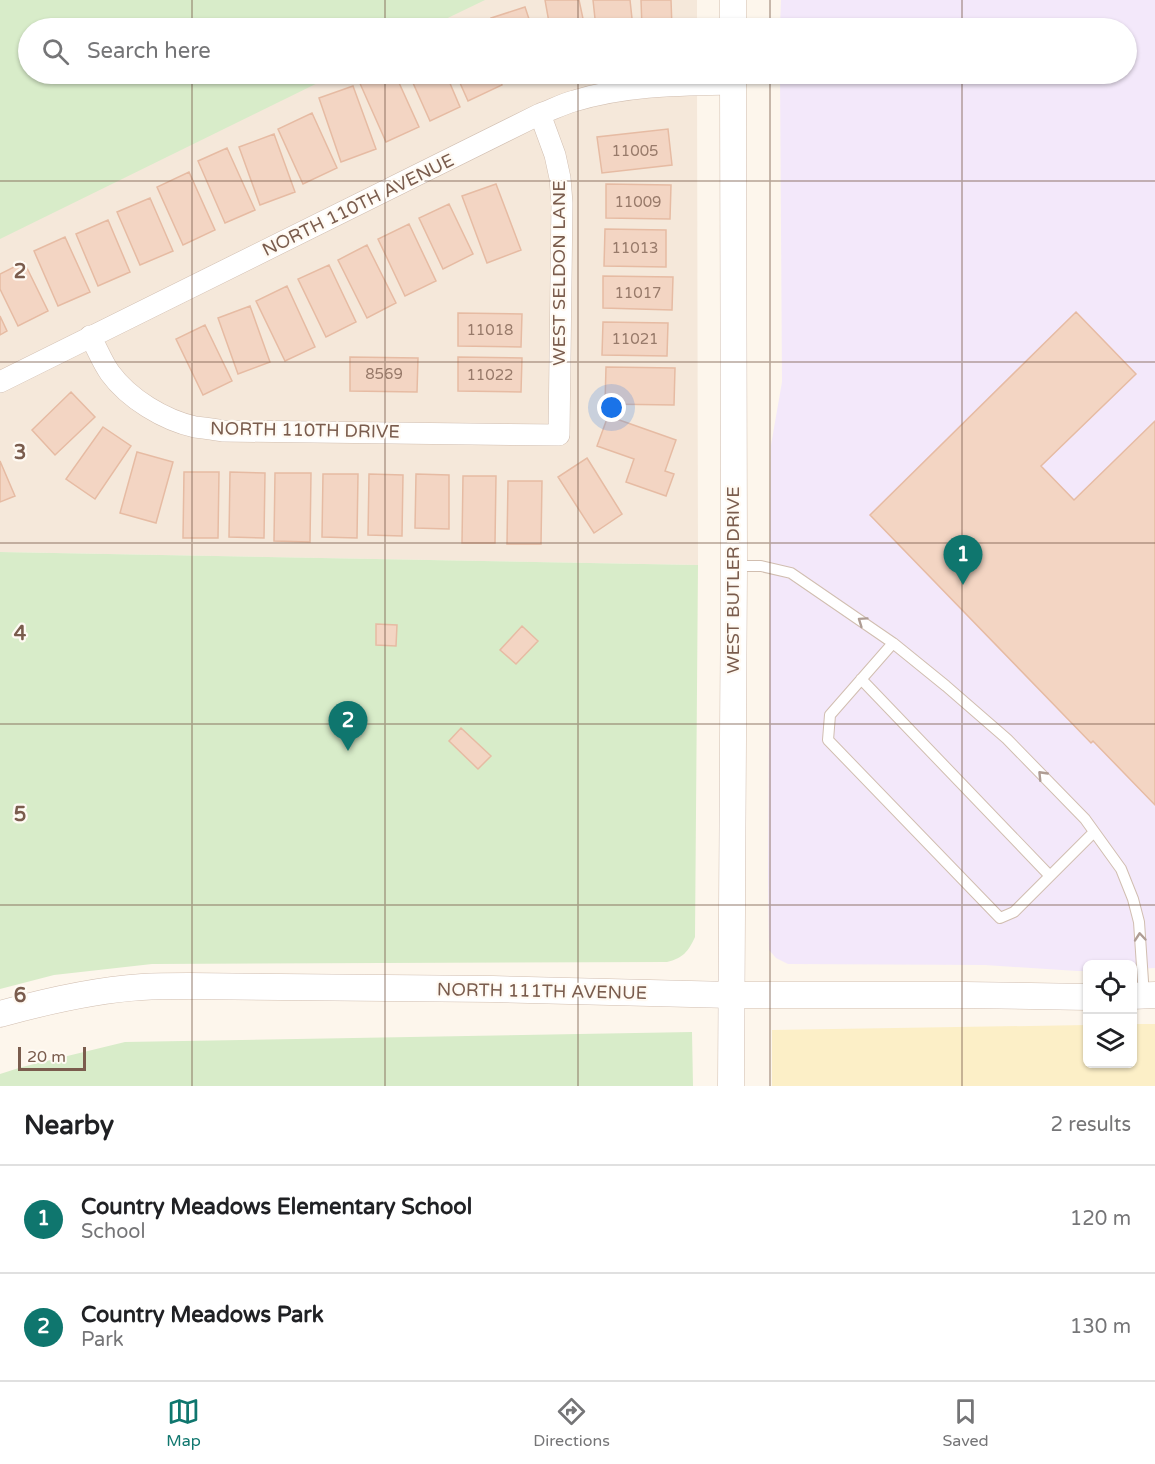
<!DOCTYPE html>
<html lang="en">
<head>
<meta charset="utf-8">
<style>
	:root { --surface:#fff; --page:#f6f6f6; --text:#202124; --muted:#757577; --line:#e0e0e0; --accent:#0f766e }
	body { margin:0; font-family:"Varela Round",sans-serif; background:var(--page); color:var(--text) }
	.controls { position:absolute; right:18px; bottom:18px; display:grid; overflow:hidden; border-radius:9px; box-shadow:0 2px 4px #0004 }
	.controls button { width:54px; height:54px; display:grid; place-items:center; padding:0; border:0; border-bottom:2px solid var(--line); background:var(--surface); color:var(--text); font:30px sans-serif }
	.scale { position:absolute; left:18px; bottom:15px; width:68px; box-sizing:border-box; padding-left:6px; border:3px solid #7a5c4d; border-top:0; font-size:16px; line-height:21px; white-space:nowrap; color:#7a5c4d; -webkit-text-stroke:4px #fffaf3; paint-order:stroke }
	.you { position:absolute; left:612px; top:408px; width:21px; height:21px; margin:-15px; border:4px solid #fff; border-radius:50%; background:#1a73e8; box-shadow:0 0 0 9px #1a73e833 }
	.badge { display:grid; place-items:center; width:39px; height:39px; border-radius:50%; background:var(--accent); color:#fff; font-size:20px; font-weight:700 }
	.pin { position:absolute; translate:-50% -50px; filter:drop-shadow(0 2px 3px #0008) }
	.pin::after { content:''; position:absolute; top:32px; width:21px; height:18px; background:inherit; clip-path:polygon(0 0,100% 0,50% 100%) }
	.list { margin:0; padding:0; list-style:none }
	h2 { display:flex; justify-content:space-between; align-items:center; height:78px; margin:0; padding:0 24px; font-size:26px }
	h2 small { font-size:20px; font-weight:400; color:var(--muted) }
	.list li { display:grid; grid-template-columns:39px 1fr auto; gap:18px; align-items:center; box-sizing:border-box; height:108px; padding:0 24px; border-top:2px solid var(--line) }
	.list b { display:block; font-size:22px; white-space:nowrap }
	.list p { margin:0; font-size:20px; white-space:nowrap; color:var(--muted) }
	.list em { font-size:20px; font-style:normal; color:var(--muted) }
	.icon { flex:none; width:33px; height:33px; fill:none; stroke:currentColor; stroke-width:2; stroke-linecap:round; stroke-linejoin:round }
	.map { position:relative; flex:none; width:1155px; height:1086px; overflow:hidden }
	.search { position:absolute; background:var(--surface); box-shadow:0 2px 4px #0004; left:18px; right:18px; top:18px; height:66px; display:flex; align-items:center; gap:15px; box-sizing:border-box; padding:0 21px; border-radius:33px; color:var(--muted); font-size:22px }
	.sheet { height:294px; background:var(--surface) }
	nav { display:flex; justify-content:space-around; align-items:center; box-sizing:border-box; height:84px; border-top:2px solid var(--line); background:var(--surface); font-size:16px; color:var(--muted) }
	nav a { display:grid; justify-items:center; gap:3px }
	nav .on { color:var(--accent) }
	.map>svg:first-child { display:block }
</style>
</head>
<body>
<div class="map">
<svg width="1155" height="1086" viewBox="0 0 1155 1086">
	<rect width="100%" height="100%" fill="#fdf6ec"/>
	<!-- residential -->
	<path fill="#f5e8da" d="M0 0H697V28H28V74H697L698 565 0 552Z"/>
	<!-- education -->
	<path fill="#f3e8fa" d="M781 0H1155V968L1133 969 1132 964H1088L1087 971H1077L985 965 788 964 776 958 769 950 768 874 771 445 782 382 780 74H1126V28H780Z"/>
	<!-- green -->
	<path fill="#d8ecc9" d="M0 0H485L427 28H28V74H336L0 239Z
		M0 552 698 565 695 937C688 952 683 958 667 962L152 964 54 975 0 989Z
		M692 1032 693 1086H0V1074L22 1067 125 1042Z"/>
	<!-- sand -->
	<path fill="#fcefc7" d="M1133 1024H1155V1086H772V1030L1087 1025 1088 1064H1132Z"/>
	<!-- building -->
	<path fill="#f3d5c3" stroke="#e6bba3" stroke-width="1.5" d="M545 0H579L585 28H550Z
		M593 0H630L633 28H596Z
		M641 0H671L672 28H642Z
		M525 7 532 28H495L491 18Z
		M370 74H395L419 127 386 142 358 79Z
		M409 74H446L460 107 430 121Z
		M456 74H497L502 85 468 101Z
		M510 74H531L512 80Z
		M353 86 376 149 341 162 319 98Z
		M312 113 337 168 303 184 278 129Z
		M668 129 672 165 602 173 597 137Z
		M274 134 295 192 260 205 239 147Z
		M227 148 255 210 225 223 198 161Z
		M189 172 215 230 183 245 157 187Z
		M496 184 521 250 487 263 462 196Z
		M606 184 671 185 670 219 606 218Z
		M150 198 173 251 140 265 117 212Z
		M449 204 473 254 443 269 419 218Z
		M108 220 130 272 98 286 76 234Z
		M409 224 436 281 405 296 378 239Z
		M605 229 666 230V267L604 266Z
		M65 237 90 292 58 306 34 251Z
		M367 245 396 303 367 318 338 260Z
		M24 262 48 311 18 326 0 289V274Z
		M329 265 356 322 326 337 298 279Z
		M603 276 673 277 672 310 603 308Z
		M287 286 315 347 285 361 256 301Z
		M250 306 270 362 238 374 218 318Z
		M1076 312 1136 374 1041 466 1074 500 1155 421V805L1093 741 1091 743 870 515Z
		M458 313 522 314 521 347 458 346Z
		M0 316 7 331 0 335Z
		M603 322 668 323 667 356 602 355Z
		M205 325 232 381 203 395 176 339Z
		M350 357 418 358 417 392 350 391Z
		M458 357 522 358 521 392 458 391Z
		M606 367 675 368 674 405 605 404Z
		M71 392 95 417 55 455 32 430Z
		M608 416 676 440 665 471 674 474 666 496 626 482 634 459 597 446Z
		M103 427 131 446 95 499 66 479Z
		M137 452 173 462 156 523 120 513Z
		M587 458 622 514 594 533 558 477Z
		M0 461 15 496 0 502Z
		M184 472H219L218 538H183Z
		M230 472 265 473 264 538 229 537Z
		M275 473H311L310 542 274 541Z
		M323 474H358L357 538 322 537Z
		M369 474 403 475 402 536 368 535Z
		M416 474 449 475V529L415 528Z
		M463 476H496L495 543H462Z
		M508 481H542L541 544H507Z
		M376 624 397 625 396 646 376 645Z
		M522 626 538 641 516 664 500 650Z
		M461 728 491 756 478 769 449 741Z"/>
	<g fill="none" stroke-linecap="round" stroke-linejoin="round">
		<defs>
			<path id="service" d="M734 566H761L791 573 893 643 946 686 1007 739 1085 819 1121 869 1133 899 1139 922 1144 996
				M893 643 830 715 828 740 1000 918 1014 912 1094 832
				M861 679 1050 876"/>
			<path id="minor" d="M90 336C97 348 102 362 110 373 129 399 164 420 195 427 204 428 213 429 223 431L559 435 562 203 560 178 555 155 540 114
				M0 382 540 114C551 110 563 104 574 101 626 85 679 85 732 84"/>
			<path id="tertiary" d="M733 28V0
				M1132 996 1155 995
				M0 1014C47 1001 94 990 142 987 158 986 174 986 189 986L493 989 731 995H964L1088 997
				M731 1086 734 566 733 74"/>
		</defs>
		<!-- service casing -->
		<use href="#service" stroke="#d1beb0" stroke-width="12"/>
		<!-- minor casing -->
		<use href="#minor" stroke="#d1beb0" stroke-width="22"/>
		<!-- tertiary casing -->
		<use href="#tertiary" stroke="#d1beb0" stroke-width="27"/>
		<!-- service -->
		<use href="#service" stroke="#fff" stroke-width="10"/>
		<!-- minor -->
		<use href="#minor" stroke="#fff" stroke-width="21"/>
		<!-- tertiary -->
		<use href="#tertiary" stroke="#fff" stroke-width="26"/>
	</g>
	<!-- one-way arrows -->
	<defs><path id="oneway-chevron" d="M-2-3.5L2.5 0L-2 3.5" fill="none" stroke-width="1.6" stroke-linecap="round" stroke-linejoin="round" transform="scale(1.5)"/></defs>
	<g stroke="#af9d94">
		<use href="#oneway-chevron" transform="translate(862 621) rotate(-145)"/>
		<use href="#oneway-chevron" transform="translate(1042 775) rotate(-134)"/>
		<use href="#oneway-chevron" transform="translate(1140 937) rotate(-95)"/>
	</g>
	<!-- grid -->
	<path fill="none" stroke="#7a5c4d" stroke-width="1.5" stroke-opacity="0.55" d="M192 0V28M385 0V28M578 0V28M770 0V28M962 0V28M192 74V1086M385 74V1086M578 74V1086M770 74V1086M962 74V1086M0 181H1155M0 362H1155M0 543H1155M0 724H1155M0 905H1155"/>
	<g text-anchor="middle" stroke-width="4.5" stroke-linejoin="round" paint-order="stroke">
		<!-- number labels -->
		<g font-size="15" fill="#987a6a">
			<text x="635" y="156">11005</text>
			<text x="638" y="207">11009</text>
			<text x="635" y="253">11013</text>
			<text x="638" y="298">11017</text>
			<text x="490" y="335">11018</text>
			<text x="635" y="344">11021</text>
			<text x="384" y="379">8569</text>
			<text x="490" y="380">11022</text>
		</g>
		<!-- street labels -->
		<g font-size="18" fill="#7a5c4d" stroke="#fffaf3">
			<text transform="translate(358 205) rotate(-26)" y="6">NORTH 110TH AVENUE</text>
			<text transform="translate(559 273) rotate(-90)" y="6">WEST SELDON LANE</text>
			<text transform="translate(305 430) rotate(1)" y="6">NORTH 110TH DRIVE</text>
			<text transform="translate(733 580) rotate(-90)" y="6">WEST BUTLER DRIVE</text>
			<text transform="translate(542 991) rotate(1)" y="6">NORTH 111TH AVENUE</text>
		</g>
	</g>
	<g font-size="20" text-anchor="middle" font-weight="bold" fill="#7a5c4d" stroke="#fffaf3" stroke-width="4.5" stroke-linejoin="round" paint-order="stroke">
		<text x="20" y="278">2</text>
		<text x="20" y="459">3</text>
		<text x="20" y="640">4</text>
		<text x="20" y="821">5</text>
		<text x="20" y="1002">6</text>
	</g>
</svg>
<div class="controls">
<button><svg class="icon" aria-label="locate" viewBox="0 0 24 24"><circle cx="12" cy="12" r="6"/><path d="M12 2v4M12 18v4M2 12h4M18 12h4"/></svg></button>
<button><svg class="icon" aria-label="layers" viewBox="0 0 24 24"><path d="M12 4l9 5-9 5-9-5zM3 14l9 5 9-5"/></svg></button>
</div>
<div class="scale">20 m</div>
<div class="you"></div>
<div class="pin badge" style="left:963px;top:585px">1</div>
<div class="pin badge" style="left:348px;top:751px">2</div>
<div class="search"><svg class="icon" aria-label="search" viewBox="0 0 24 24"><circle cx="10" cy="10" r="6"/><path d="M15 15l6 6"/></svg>Search here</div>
</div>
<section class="sheet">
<h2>Nearby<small>2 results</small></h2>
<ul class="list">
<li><span class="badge">1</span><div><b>Country Meadows Elementary School</b><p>School</p></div><em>120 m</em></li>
<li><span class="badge">2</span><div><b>Country Meadows Park</b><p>Park</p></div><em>130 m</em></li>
</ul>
</section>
<nav>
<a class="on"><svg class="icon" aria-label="map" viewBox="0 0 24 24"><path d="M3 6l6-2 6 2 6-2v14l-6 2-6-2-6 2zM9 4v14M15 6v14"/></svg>Map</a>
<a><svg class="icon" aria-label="directions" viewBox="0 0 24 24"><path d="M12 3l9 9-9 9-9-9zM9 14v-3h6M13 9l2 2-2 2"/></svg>Directions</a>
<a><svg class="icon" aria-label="saved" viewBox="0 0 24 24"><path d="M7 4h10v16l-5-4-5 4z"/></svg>Saved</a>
</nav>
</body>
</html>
